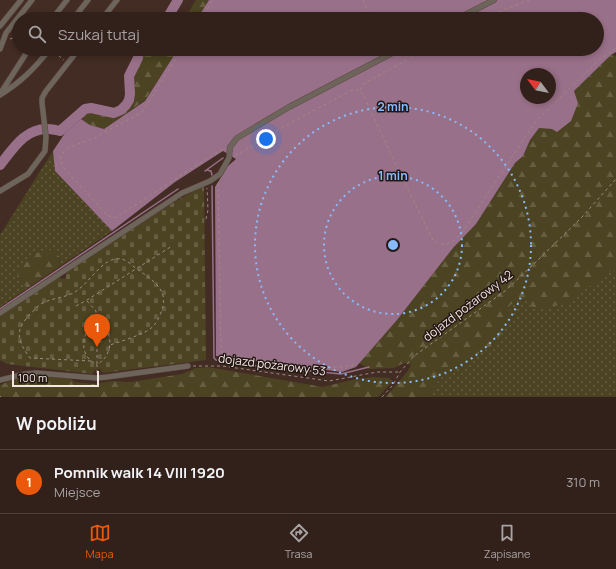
<!DOCTYPE html>
<html lang="pl">
<head>
<meta charset="utf-8">
<style>
	:root { --surface:#32211b; --page:#3d2e28; --text:#f1f3f6; --muted:#a8a3a3; --line:#4d3e3a; --accent:#ea580c }
	body { margin:0; font-family:Manrope,sans-serif; background:var(--page); color:var(--text) }
	.compass { position:absolute; left:520px; top:68px; width:36px; height:36px; border-radius:50%; background:var(--surface); box-shadow:0 2px 6px #0003; rotate:302deg }
	.scale { position:absolute; left:12px; bottom:10px; width:87px; box-sizing:border-box; padding-left:4px; border:2px solid #f7e7e2; border-top:0; font-size:11px; line-height:14px; white-space:nowrap; color:#f7e7e2; -webkit-text-stroke:3px #221714; paint-order:stroke }
	.you { position:absolute; left:266px; top:139px; width:14px; height:14px; margin:-10px; border:3px solid #fff; border-radius:50%; background:#1a73e8; box-shadow:0 0 0 6px #1a73e833 }
	.badge { display:grid; place-items:center; width:26px; height:26px; border-radius:50%; background:var(--accent); color:#fff; font-size:13px; font-weight:700 }
	.pin { position:absolute; translate:-50% -33px; filter:drop-shadow(0 1px 2px #0008) }
	.pin::after { content:''; position:absolute; top:21px; width:14px; height:12px; background:inherit; clip-path:polygon(0 0,100% 0,50% 100%) }
	.list { margin:0; padding:0; list-style:none }
	h2 { display:flex; justify-content:space-between; align-items:center; height:52px; margin:0; padding:0 16px; font-size:17px }
	h2 small { font-size:13px; font-weight:400; color:var(--muted) }
	.list li { display:grid; grid-template-columns:26px 1fr auto; gap:12px; align-items:center; box-sizing:border-box; height:64px; padding:0 16px; border-top:1px solid var(--line) }
	.list b { display:block; font-size:15px; white-space:nowrap }
	.list p { margin:0; font-size:13px; white-space:nowrap; color:var(--muted) }
	.list em { font-size:13px; font-style:normal; color:var(--muted) }
	.icon { flex:none; width:22px; height:22px; fill:none; stroke:currentColor; stroke-width:2; stroke-linecap:round; stroke-linejoin:round }
	.map { position:relative; flex:none; width:616px; height:397px; overflow:hidden }
	.search { position:absolute; background:var(--surface); box-shadow:0 2px 6px #0003; left:12px; right:12px; top:12px; height:44px; display:flex; align-items:center; gap:10px; box-sizing:border-box; padding:0 14px; border-radius:22px; color:var(--muted); font-size:15px }
	.sheet { height:116px; background:var(--surface) }
	nav { display:flex; justify-content:space-around; align-items:center; box-sizing:border-box; height:56px; border-top:1px solid var(--line); background:var(--surface); font-size:11px; color:var(--muted) }
	nav a { display:grid; justify-items:center; gap:2px }
	nav .on { color:var(--accent) }
	.map>svg:first-child { display:block }
</style>
</head>
<body>
<div class="map">
<svg width="616" height="397" viewBox="0 0 616 397">
	<defs>
		<pattern id="grass-dots" width="8" height="8" patternUnits="userSpaceOnUse"><rect width="8" height="8" fill="#4b4321"/><path d="M2 2h.1M6 6h.1" fill="none" stroke="#665e41" stroke-width="1.8" stroke-linecap="round"/></pattern>
		<pattern id="forest-firs" width="22" height="20" patternUnits="userSpaceOnUse"><rect width="22" height="20" fill="#4b4321"/><path d="M5 1l3.5 6h-7zM16 11l3.5 6h-7z" fill="#665e41"/></pattern>
		<pattern id="cemetery-stones" width="16" height="16" patternUnits="userSpaceOnUse"><rect width="16" height="16" fill="#4b4321"/><path d="M2 7V4a2 2 0 0 1 4 0v3zM10 15v-3a2 2 0 0 1 4 0v3z" fill="#665e41"/></pattern>
	</defs>
	<rect width="100%" height="100%" fill="#432c24"/>
	<!-- grass -->
	<path fill="url(#grass-dots)" d="M53 151 55 171 112 231 59 267 60 257 22 284 28 288 0 307V235Z
		M616 269V397H425L445 373 493 345 512 317 509 306 523 297 607 274Z"/>
	<!-- forest -->
	<path fill="url(#forest-firs)" d="M196 0H209L197 19H184Z
		M146 49H178L145 100 104 129 90 125 81 119 88 113 97 112 107 117 120 115 131 106 134 95 133 73Z
		M611 55 616 56V269L607 274 563 305 533 308 523 297 509 306 513 317 493 345 445 373 425 397H386L407 372 411 365 404 363 394 368 369 369 359 363 397 320 453 248 476 224 515 163 523 156 530 140 539 128 552 129 578 103 574 91Z
		M47 249 52 251 60 257 59 267 28 288 22 284 17 277C22 261 31 254 47 249Z
		M208 367 323 387 356 379 373 377 389 378 393 381 378 397H0V385L24 376 37 375 71 379 75 382 94 384 112 381 131 382 182 374 196 368Z"/>
	<!-- cemetery -->
	<path fill="url(#cemetery-stones)" d="M204 185 206 360 103 373 100 369 95 370 92 374 7 364 0 360V316L58 277 63 279 66 278V272L171 204Z"/>
	<!-- water -->
	<path fill="#997089" fill-rule="evenodd" d="M209 0H616V52L611 55 574 91 578 103 571 121 557 132 552 129 539 128 530 140 523 156 515 163 476 224 453 248 397 320 356 367 342 372 216 356 215 187 228 166 236 159 223 151 175 182 112 231 55 171 53 151 65 133 81 119 90 125 104 129 145 101 178 49H597V19H197ZM526 74H550V98H526Z"/>
	<g fill="none" stroke-linecap="round" stroke-linejoin="round">
		<!-- stream -->
		<path stroke="#997089" stroke-width="1.5" d="M207 170 211 171 212 175
			M205 171 223 158
			M212 186 214 358 216 360 240 364 341 374 369 367
			M0 309 178 189"/>
		<!-- river -->
		<path stroke="#997089" stroke-width="10" d="M168 19 169 15 178 0
			M0 165C13 149 25 128 48 129 52 129 56 130 60 131L85 109 91 108 114 113 121 110 126 105 129 100 130 94 129 76 138 58 139 49"/>
		<defs>
			<path id="street" d="M52 19 67 0
				M73 19 88 0
				M102 19 117 0
				M457 19 494 0
				M0 26 21 0
				M0 49 6 33 32 0
				M0 94 29 49
				M0 95C21 82 34 69 50 49
				M0 191 28 174 45 151 46 137 42 103V98L46 91 79 49
				M0 313 170 201 182 193 210 181 220 174 229 158 230 147 237 138 289 107 400 49
				M0 380 25 374 36 373 97 378 107 377 188 366"/>
		</defs>
		<!-- street casing -->
		<use href="#street" stroke="#604a42" stroke-width="6"/>
		<!-- path -->
		<path stroke="#9d8983" stroke-width="1" stroke-dasharray="3 3" stroke-linecap="butt" d="M363 0 371 19
			M84 12 92 19
			M61 15 64 18 63 19
			M201 19 213 0
			M482 19 498 12 530 0
			M10 39 19 36
			M66 49 70 53
			M182 49 148 103 141 113 94 138 68 148 63 153 60 159 63 167 105 213 112 218 117 217 200 163 223 149
			M54 52 64 60
			M360 90 363 84 427 49
			M235 156 285 126 352 90H359L363 94 395 163 433 240C444 249 453 242 461 234L525 137 538 119 598 61 616 48
			M218 183 221 349 222 352 226 354C251 358 335 374 355 364
			M206 219 208 210 207 188
			M87 301 96 311V322
			M76 306 87 300 172 246
			M97 349V364
			M91 361 30 358C17 340 14 331 31 313 35 310 38 305 43 303 54 297 69 298 79 289 90 281 102 260 116 259 125 257 131 265 137 269 155 282 171 291 160 315 157 322 154 327 147 331 135 337 122 341 110 345
			M193 366H222L329 381 377 372H400
			M97 373V365C95 363 91 362 89 359 79 348 84 329 96 322 108 325 113 341 108 352 106 358 102 361 97 365
			M0 396 1 397
			M382 397 393 385 400 372 414 356 505 291 536 262 582 217 616 179"/>
		<!-- street -->
		<use href="#street" stroke="#6d645c" stroke-width="5"/>
	</g>
	<!-- distance rings -->
	<g fill="none" stroke="#88bbfc" stroke-width="2" stroke-dasharray="2 4">
		<circle cx="393" cy="245" r="69"/>
		<circle cx="393" cy="245" r="138"/>
	</g>
	<g text-anchor="middle" stroke-width="3" stroke-linejoin="round" paint-order="stroke">
		<!-- street labels -->
		<g font-size="12" fill="#f7e7e2" stroke="#221714">
			<text transform="translate(468 306) rotate(-37)" y="4">dojazd pożarowy 42</text>
			<text transform="translate(272 365) rotate(7)" y="4">dojazd pożarowy 53</text>
		</g>
	</g>
	<circle cx="393" cy="245" r="6" fill="#88bbfc" stroke="#221714" stroke-width="2"/>
	<g font-size="12" text-anchor="middle" font-weight="bold" fill="#88bbfc" stroke="#221714" stroke-width="3" stroke-linejoin="round" paint-order="stroke">
		<text x="393" y="111">2 min</text>
		<text x="393" y="180">1 min</text>
	</g>
</svg>
<svg class="compass" viewBox="-18 -18 36 36"><path d="M0-13l5 13h-10z" fill="#e53935"/><path d="M0 13l5-13h-10z" fill="#a8a3a3"/></svg>
<div class="scale">100 m</div>
<div class="you"></div>
<div class="pin badge" style="left:97px;top:347px">1</div>
<div class="search"><svg class="icon" aria-label="search" viewBox="0 0 24 24"><circle cx="10" cy="10" r="6"/><path d="M15 15l6 6"/></svg>Szukaj tutaj</div>
</div>
<section class="sheet">
<h2>W pobliżu<small></small></h2>
<ul class="list">
<li><span class="badge">1</span><div><b>Pomnik walk 14 VIII 1920</b><p>Miejsce</p></div><em>310 m</em></li>
</ul>
</section>
<nav>
<a class="on"><svg class="icon" aria-label="map" viewBox="0 0 24 24"><path d="M3 6l6-2 6 2 6-2v14l-6 2-6-2-6 2zM9 4v14M15 6v14"/></svg>Mapa</a>
<a><svg class="icon" aria-label="directions" viewBox="0 0 24 24"><path d="M12 3l9 9-9 9-9-9zM9 14v-3h6M13 9l2 2-2 2"/></svg>Trasa</a>
<a><svg class="icon" aria-label="saved" viewBox="0 0 24 24"><path d="M7 4h10v16l-5-4-5 4z"/></svg>Zapisane</a>
</nav>
</body>
</html>
